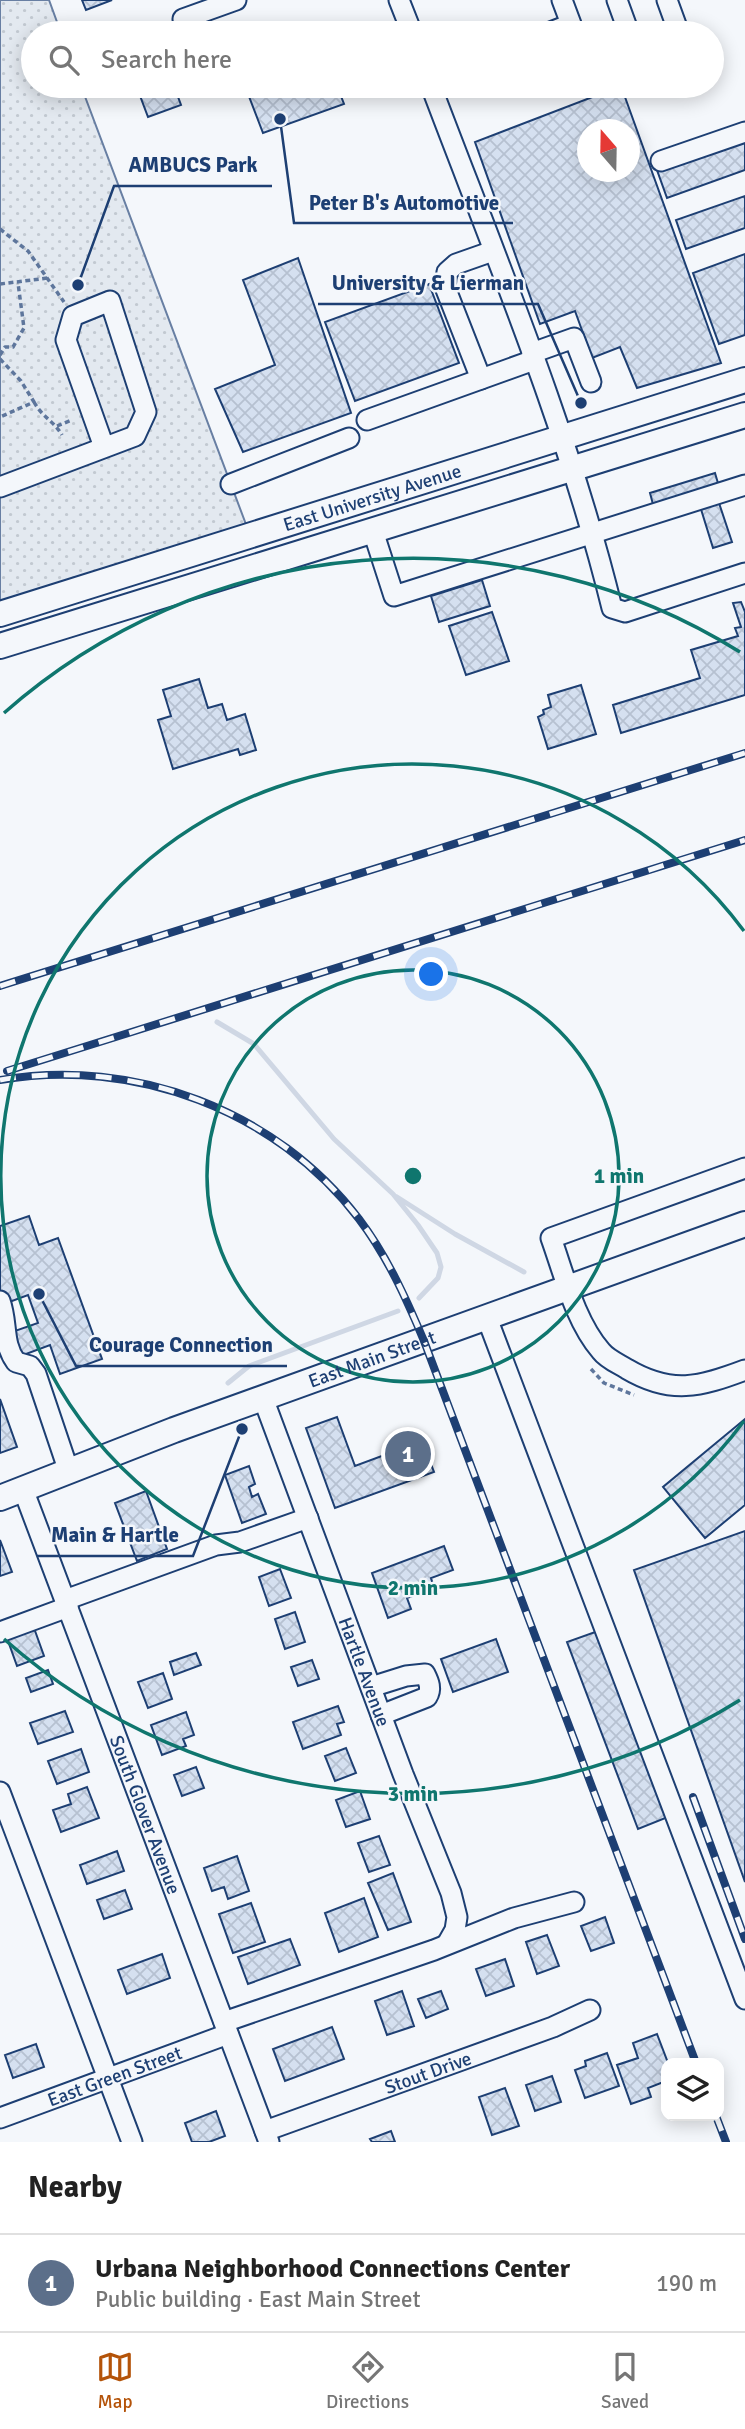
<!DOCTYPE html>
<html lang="en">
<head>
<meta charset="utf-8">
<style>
	:root { --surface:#fff; --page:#f6f6f6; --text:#222; --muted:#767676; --line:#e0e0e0; --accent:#b45309 }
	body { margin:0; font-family:Signika,sans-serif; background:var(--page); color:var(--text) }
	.controls { position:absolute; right:21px; bottom:21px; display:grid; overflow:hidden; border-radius:14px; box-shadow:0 4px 18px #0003 }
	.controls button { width:63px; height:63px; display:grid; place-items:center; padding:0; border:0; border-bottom:2px solid var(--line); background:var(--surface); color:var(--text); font:35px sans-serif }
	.compass { position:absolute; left:577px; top:119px; width:63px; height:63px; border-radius:50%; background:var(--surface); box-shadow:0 4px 18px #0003; rotate:340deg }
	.you { position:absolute; left:432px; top:975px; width:24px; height:24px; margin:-18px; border:5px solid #fff; border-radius:50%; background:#1a73e8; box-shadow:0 0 0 10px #1a73e833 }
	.badge { display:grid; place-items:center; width:46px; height:46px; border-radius:50%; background:var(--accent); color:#fff; font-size:23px; font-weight:700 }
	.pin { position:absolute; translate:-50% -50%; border:4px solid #fff; box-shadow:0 2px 7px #0006 }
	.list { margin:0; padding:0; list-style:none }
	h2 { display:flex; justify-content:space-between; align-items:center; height:91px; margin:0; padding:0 28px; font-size:30px }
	h2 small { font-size:23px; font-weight:400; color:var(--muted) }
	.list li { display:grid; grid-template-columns:46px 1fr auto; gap:21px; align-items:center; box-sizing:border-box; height:98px; padding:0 28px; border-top:2px solid var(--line) }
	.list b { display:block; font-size:26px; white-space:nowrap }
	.list p { margin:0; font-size:23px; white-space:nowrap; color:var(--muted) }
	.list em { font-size:23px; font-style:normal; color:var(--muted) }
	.icon { flex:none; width:38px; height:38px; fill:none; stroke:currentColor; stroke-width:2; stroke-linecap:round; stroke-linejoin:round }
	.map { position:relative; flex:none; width:745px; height:2142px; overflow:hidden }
	.search { position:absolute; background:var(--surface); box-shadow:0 4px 18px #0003; left:21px; right:21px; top:21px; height:77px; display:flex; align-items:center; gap:18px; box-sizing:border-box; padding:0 24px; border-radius:38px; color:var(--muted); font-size:26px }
	.sheet { height:189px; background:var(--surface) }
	nav { display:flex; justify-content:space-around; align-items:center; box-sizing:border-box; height:98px; border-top:2px solid var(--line); background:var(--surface); font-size:19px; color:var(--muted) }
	nav a { display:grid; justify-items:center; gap:4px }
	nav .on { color:var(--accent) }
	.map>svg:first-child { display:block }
</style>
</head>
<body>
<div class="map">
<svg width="745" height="2142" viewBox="0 0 745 2142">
	<defs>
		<pattern id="park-dots" width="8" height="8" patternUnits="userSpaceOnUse" patternTransform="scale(1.75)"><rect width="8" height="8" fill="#e3e9f0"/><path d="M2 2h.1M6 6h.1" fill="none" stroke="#c2c9d1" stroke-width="1.8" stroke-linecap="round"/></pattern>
		<pattern id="building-cross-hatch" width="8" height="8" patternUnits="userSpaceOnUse" patternTransform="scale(1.75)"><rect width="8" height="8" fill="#d5e0f0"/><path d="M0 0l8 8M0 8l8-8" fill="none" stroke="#b6c1d1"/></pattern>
	</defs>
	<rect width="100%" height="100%" fill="#f4f7fb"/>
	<!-- park -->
	<path fill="url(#park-dots)" stroke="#687fa3" stroke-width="2" d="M0 0H49L61 33H33V86H81L250 535 0 614Z"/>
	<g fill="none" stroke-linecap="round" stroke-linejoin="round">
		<!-- stream -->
		<path stroke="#cfd7e4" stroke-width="5" d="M217 1022 254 1044 334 1139 393 1194 418 1225 437 1253 441 1267 438 1278 419 1298
			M397 1197 455 1234 524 1272
			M228 1383 249 1366 398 1311"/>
	</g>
	<!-- building -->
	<path fill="url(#building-cross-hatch)" stroke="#1d3f73" stroke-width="2" fill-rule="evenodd" d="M82 0H112L86 10Z
		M158 86H174L181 105 148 117 139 93Z
		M245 86H337L344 104 263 133Z
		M621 86 721 363 637 388 620 347 592 358 575 311 540 324 475 142ZM588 130H630V172H588Z
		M745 140V170L667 198 657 170Z
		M745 196V228L686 249 676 220Z
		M745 254V335L719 344 693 273Z
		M298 258 351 413 243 452 215 389 275 365 243 280Z
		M429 284 459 363 355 401 325 322Z
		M715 473 720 490 655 512 650 493Z
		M718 500 732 542 713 548 700 506Z
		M482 580 490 606 439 622 431 596Z
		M741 602 745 612V695L621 733 613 705 700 678 691 650 738 636 735 628 741 627 733 603Z
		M492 612 509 661 466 675 449 626Z
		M199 679 208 708 222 704 227 720 245 714 256 750 240 755 238 749 173 769 158 720 171 716 163 690Z
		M581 685 596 734 548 749 538 717 544 714 543 710 551 707 548 695Z
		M29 1216 39 1245 58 1238 102 1359 60 1374 50 1345 18 1357 9 1333 38 1323 28 1295 4 1304 0 1293V1226Z
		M0 1399 17 1447 0 1453Z
		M337 1417 355 1466 422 1441 434 1472 335 1508 306 1428Z
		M745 1419V1505L705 1538 663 1487Z
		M249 1466 255 1484 249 1487 252 1497 258 1494 266 1514 242 1523 225 1475Z
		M146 1491 167 1549 137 1561 115 1503Z
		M745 1531V1882L634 1570Z
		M0 1540 12 1572 0 1576Z
		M444 1546 453 1570 431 1578 434 1588 407 1598 411 1609 388 1618 372 1573Z
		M280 1569 291 1598 269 1606 259 1577Z
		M295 1612 305 1642 285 1649 275 1619Z
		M34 1628 44 1656 17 1666 7 1638Z
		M598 1631 668 1817 638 1829 567 1642Z
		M496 1639 508 1672 453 1692 441 1659Z
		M196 1653 201 1665 174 1675 170 1662Z
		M312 1660 319 1679 298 1686 291 1667Z
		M48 1670 53 1684 31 1692 26 1678Z
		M163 1673 172 1699 148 1708 138 1682Z
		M338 1706 344 1722 337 1724 341 1735 303 1749 293 1722Z
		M65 1711 73 1732 38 1744 30 1723Z
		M186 1712 194 1735 183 1739 186 1746 162 1755 151 1725Z
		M346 1748 356 1773 335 1781 325 1756Z
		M81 1749 89 1772 57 1784 48 1761Z
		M196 1767 204 1788 182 1796 174 1775Z
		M87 1787 99 1818 61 1832 53 1810 71 1804 68 1794Z
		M360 1791 370 1819 346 1827 336 1800Z
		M379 1836 390 1865 369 1872 358 1843Z
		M117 1851 124 1871 87 1884 80 1865Z
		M237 1856 249 1891 228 1899 224 1887 212 1891 204 1868Z
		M393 1873 411 1922 388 1930 368 1883Z
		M125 1890 132 1909 104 1919 97 1900Z
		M364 1898 378 1937 339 1952 325 1913Z
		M251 1903 265 1942 233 1953 219 1914Z
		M605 1917 614 1943 591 1951 581 1926Z
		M547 1935 559 1966 537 1974 526 1942Z
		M290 1939 300 1965 248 1984 238 1957Z
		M162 1954 170 1978 127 1994 118 1970Z
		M505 1959 514 1986 486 1996 476 1969Z
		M402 1991 414 2026 387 2035 375 2001Z
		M441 1991 448 2009 426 2018 418 1999Z
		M332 2027 344 2059 285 2081 273 2049Z
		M657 2034 668 2063 666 2081 648 2088 651 2097 631 2104 617 2065 638 2058 633 2043Z
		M36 2044 44 2067 13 2078 5 2055Z
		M607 2053 619 2086 585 2098 575 2070 586 2066 585 2061Z
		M552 2076 561 2102 535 2111 526 2085Z
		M505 2088 519 2126 492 2135 479 2097Z
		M216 2111 225 2136 209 2142H192L185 2123Z
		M391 2131 395 2142H372L370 2139Z"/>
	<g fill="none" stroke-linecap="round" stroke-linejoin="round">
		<defs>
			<g id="minor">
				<path d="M399 0 412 33"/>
				<path d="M617 0 629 33"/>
				<path d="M667 0 679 33"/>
				<path d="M183 19 236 0"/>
				<path d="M548 33 571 24 562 0"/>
				<path d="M431 86C496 258 568 429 612 608L625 612 745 573"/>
				<path d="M661 161 745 132"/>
				<path d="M532 353 574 338 591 382"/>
				<path d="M481 379 445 287 447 272 456 264 493 251"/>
				<path d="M367 420 534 360"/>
				<path d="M231 484 349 438"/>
				<path d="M0 487 135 436 146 412 110 301 73 316 66 340 104 447"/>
				<path d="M373 531 394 596 745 485"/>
				<path d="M745 1168 551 1238C564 1274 575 1321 601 1351 607 1359 619 1364 627 1369 671 1395 700 1387 745 1370"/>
				<path d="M0 1301C8 1323 2 1343 16 1362L30 1366 36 1374 69 1472"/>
				<path d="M487 1318 745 1999"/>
				<path id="s1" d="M263 1398 403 1774 451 1893 457 1917 455 1930 447 1944"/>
				<path id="s2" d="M23 1489 269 2142"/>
				<path d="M65 1600 216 1545 240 1542 308 1518"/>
				<path d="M0 1632 68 1607"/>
				<path d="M371 1687 406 1676 425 1674C429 1682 432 1689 427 1697L381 1715"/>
				<path d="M0 1792 132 2142"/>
				<path d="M224 2022 434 1950 514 1918 574 1902"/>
				<path id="s3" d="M0 2118 228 2034"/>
				<path id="s4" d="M265 2131 553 2027 590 2010"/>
			</g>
			<g id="major">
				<path id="s5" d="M0 614 745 380"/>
				<path d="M0 646 745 415"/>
				<path id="s6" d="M0 1498 174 1430 745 1224"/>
			</g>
		</defs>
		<!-- minor casing -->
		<use href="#minor" stroke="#1d3f73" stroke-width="23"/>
		<!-- major casing -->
		<use href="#major" stroke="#1d3f73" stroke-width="28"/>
		<!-- path -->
		<path stroke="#5e769c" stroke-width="3.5" stroke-dasharray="5 3.5" stroke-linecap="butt" d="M0 229 28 251 64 302
			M0 284 48 278
			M0 355 5 347H13L24 328 18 283
			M0 359 21 381 34 402 0 417
			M34 402C42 417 54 421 62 435
			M57 426 72 420
			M591 1369 604 1383 634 1395"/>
		<!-- minor -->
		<use href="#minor" stroke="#f4f7fb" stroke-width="19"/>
		<!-- major -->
		<use href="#major" stroke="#f4f7fb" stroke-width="24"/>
		<defs>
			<path id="rail" d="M0 986 745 753
				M7 1071 745 840
				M0 1080C134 1057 276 1110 359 1219 387 1256 406 1298 424 1341L696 2063
				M693 1797 745 1939
				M716 2116 726 2142"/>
		</defs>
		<!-- rail casing -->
		<use href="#rail" stroke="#1d3f73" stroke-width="8"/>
		<!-- rail -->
		<use href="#rail" stroke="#f4f7fb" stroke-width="5" stroke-dasharray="16" stroke-linecap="butt"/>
	</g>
	<!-- distance rings -->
	<g fill="none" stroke="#0f766e" stroke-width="3.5">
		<circle cx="413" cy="1176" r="206"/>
		<path d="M744 1421A412 412 0 1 1 744 931"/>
		<path d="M740 1700A618 618 0 0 1 4 1639M4 713A618 618 0 0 1 740 652"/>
	</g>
	<g text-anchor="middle" stroke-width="5" stroke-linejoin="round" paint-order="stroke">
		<!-- street labels -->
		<g font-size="19" fill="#1d3f73" stroke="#f4f7fb">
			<text dy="7" stroke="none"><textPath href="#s5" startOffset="390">East University Avenue</textPath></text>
			<text dy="7" stroke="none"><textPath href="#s6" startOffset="397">East Main Street</textPath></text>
			<text dy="7" stroke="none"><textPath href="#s1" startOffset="292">Hartle Avenue</textPath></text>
			<text dy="7" stroke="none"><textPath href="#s2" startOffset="348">South Glover Avenue</textPath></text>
			<text dy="7" stroke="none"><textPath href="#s4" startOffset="173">Stout Drive</textPath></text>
			<text dy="7" stroke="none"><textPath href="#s3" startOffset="122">East Green Street</textPath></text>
		</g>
	</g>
	<circle cx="413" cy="1176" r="10" fill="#0f766e" stroke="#f4f7fb" stroke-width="3.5"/>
	<g font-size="21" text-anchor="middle" font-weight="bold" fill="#0f766e" stroke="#f4f7fb" stroke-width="5" stroke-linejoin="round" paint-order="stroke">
		<text x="619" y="1183">1 min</text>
		<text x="413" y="1595">2 min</text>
		<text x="413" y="1801">3 min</text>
	</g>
	<!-- callouts -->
	<path fill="none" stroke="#1d3f73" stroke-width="2.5" d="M78 285L114 186H272M280 119L294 223H513M581 403L538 304H318M39 1294L76 1366H287M242 1429L193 1556H37"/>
	<g fill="#1d3f73" stroke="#f4f7fb" stroke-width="2.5">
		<circle cx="78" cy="285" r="7"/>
		<circle cx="280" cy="119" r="7"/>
		<circle cx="581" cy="403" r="7"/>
		<circle cx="39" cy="1294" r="7"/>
		<circle cx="242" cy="1429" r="7"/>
	</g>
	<g font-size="21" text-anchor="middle" font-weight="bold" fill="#1d3f73" stroke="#f4f7fb" stroke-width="5" stroke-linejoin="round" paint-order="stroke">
		<text x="193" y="172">AMBUCS Park</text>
		<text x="404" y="210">Peter B's Automotive</text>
		<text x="428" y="290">University &amp; Lierman</text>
		<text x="181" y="1352">Courage Connection</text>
		<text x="115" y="1542">Main &amp; Hartle</text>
	</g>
</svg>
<div class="controls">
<button><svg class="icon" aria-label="layers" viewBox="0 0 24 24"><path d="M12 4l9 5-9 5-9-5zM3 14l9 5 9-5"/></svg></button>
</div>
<svg class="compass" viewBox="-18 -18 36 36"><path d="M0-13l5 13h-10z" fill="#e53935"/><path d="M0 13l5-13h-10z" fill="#767676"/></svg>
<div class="you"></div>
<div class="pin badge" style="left:408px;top:1454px;background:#5c6f8a">1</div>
<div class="search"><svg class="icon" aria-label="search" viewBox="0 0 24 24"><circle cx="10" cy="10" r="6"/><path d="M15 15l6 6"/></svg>Search here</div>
</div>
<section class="sheet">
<h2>Nearby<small></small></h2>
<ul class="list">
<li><span class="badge" style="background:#5c6f8a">1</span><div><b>Urbana Neighborhood Connections Center</b><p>Public building · East Main Street</p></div><em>190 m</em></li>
</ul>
</section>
<nav>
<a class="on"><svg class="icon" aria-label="map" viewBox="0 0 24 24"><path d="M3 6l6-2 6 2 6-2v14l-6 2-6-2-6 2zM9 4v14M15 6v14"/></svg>Map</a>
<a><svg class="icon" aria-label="directions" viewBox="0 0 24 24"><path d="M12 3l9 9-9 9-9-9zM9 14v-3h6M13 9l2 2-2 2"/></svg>Directions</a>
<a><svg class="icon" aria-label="saved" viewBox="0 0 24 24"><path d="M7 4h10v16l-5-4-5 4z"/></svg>Saved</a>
</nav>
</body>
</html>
